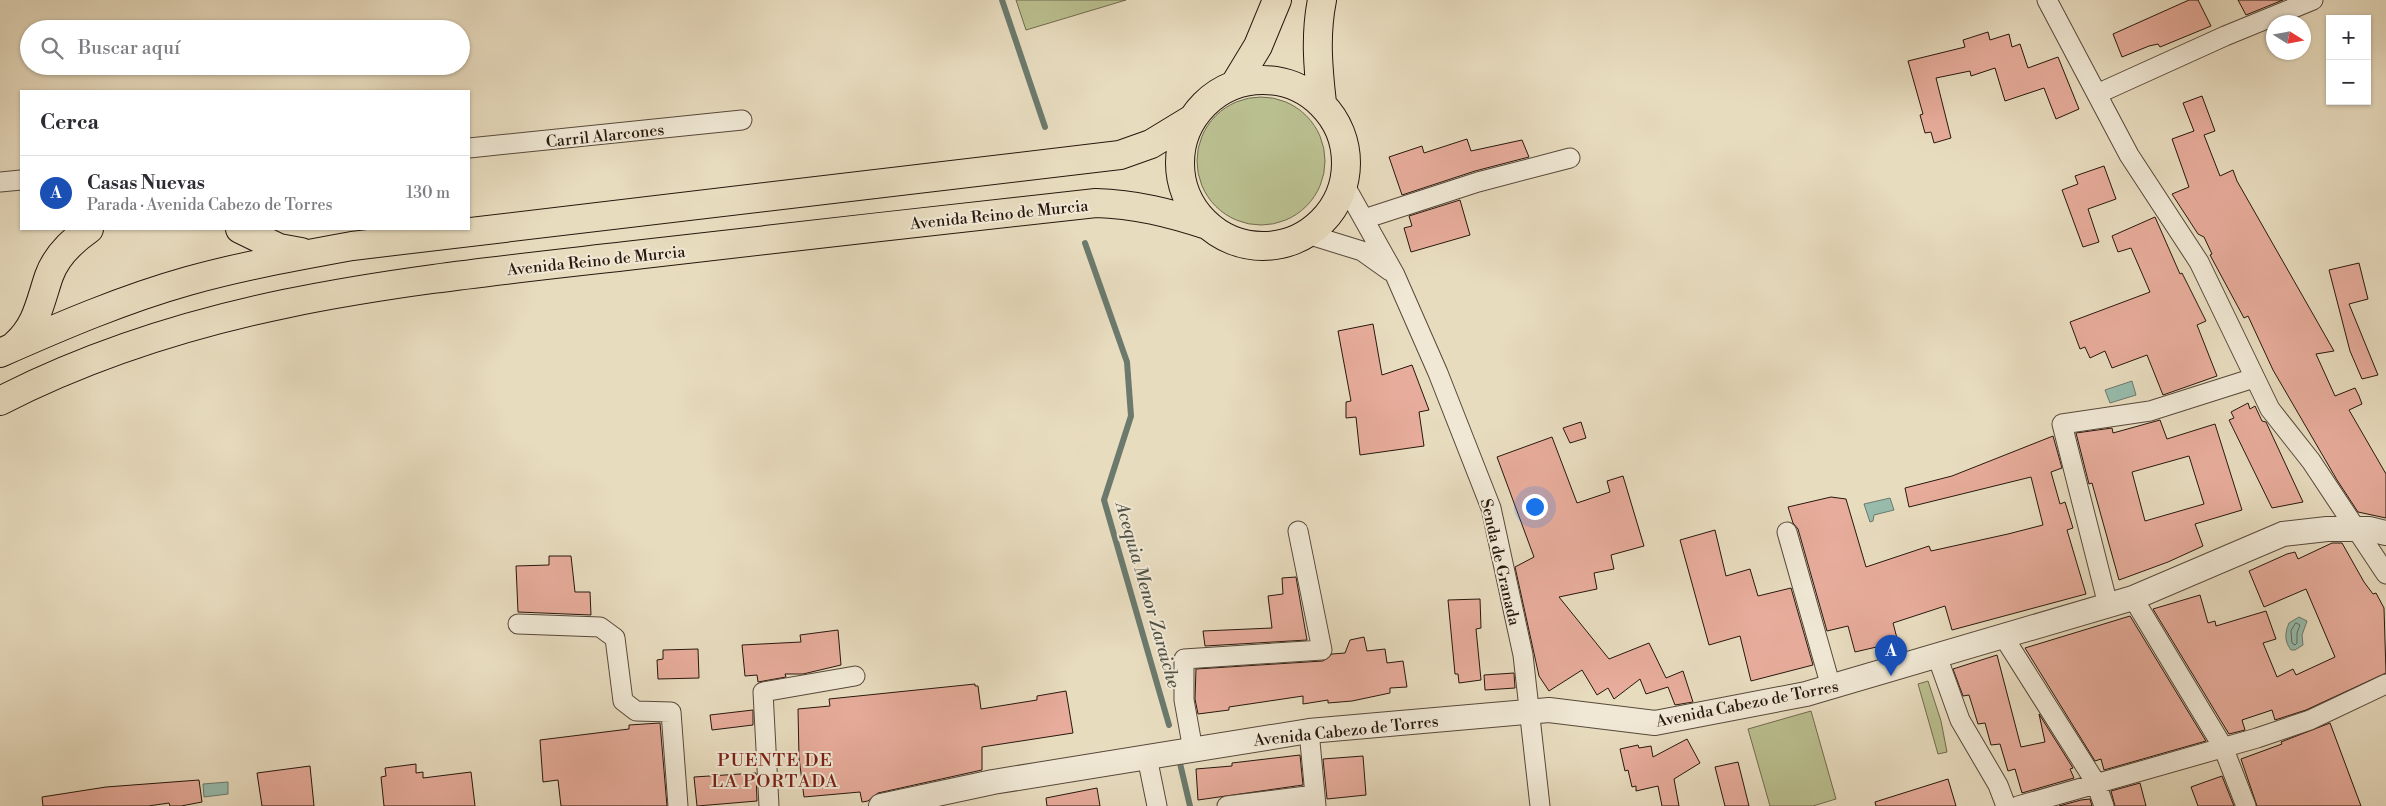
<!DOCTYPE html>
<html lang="es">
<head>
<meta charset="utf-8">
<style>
	:root { --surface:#fff; --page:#f7f7f7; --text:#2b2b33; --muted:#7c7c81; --line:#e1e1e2; --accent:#8f2418 }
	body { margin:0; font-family:"Libre Bodoni",serif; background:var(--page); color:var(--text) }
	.controls { position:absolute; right:15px; top:15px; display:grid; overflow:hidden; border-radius:0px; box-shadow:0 1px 4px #0004 }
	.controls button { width:45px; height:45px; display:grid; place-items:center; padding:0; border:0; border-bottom:1px solid var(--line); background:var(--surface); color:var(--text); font:25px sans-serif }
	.compass { position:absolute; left:2266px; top:15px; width:45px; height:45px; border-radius:50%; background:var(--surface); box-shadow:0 1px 4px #0004; rotate:101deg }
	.you { position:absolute; left:1534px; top:506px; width:18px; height:18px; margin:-12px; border:4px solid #fff; border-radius:50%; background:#1a73e8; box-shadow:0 0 0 8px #1a73e833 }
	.badge { display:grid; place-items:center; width:32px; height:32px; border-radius:50%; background:var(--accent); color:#fff; font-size:16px; font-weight:700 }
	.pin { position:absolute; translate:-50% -41px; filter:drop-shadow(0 1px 2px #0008) }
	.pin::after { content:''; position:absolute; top:26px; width:18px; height:15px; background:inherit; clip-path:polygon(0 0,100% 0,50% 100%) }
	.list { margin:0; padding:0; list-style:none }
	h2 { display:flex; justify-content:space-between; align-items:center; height:65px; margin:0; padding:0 20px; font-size:21px }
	h2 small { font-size:16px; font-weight:400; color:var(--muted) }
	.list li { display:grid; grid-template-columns:32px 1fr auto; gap:15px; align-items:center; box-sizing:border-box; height:75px; padding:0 20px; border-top:1px solid var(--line) }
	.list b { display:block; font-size:19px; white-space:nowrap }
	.list p { margin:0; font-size:16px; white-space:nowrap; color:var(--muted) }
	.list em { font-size:16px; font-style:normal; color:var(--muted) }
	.icon { flex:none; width:28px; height:28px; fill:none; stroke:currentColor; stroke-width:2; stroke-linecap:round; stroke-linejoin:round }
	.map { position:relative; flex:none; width:2386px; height:806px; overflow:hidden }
	.search { position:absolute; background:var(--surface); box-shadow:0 1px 4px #0004; left:20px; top:20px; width:450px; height:55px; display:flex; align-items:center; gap:12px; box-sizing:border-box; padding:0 18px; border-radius:28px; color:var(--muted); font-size:19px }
	.panel { position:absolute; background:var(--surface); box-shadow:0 1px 4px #0004; left:20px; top:90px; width:450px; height:140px; border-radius:0px }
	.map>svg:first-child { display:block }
</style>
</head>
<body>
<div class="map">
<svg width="2386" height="806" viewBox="0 0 2386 806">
	<rect width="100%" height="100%" fill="#e8dcbf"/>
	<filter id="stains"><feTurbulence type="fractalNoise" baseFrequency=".004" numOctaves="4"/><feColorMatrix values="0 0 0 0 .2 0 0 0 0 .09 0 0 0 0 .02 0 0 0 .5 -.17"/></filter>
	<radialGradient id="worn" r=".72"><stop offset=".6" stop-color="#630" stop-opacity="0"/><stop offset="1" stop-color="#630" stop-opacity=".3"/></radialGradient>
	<!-- green -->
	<path fill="#babf8f" stroke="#706b4e" d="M1016 0H1126L1026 30Z
		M1197 161a64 64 0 1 1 128 0a64 64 0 1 1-128 0Z
		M1928 681 1941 721 1947 752 1938 754 1918 684Z
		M1811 711 1836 799 1813 806H1770L1748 729Z"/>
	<!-- water -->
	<path fill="#98bcad" stroke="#6b7a6d" d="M2132 381 2136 395 2110 403 2105 390Z
		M1890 498 1894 510 1874 515 1873 521 1870 522 1864 504Z
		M2299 617 2307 621 2302 635 2303 645 2295 650H2291C2284 641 2285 632 2289 623Z
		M228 782V794L204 797 203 784Z"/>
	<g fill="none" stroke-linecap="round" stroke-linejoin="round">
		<!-- shore -->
		<path stroke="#606a5d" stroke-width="1" d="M2296 623 2300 625 2297 633V643L2295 645 2292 643 2291 631Z"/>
		<!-- stream -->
		<path stroke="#6b7a6d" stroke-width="6" d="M1002 0 1045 127
			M1085 243 1127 362 1131 416 1104 500 1169 725
			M1179 759 1190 806"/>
	</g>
	<!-- building -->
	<path fill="#e7ac9b" stroke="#27170d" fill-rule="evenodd" d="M2189 0H2198L2211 26 2160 47 2158 44 2149 46 2122 57 2113 34Z
		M2238 0H2283L2246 15Z
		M1988 32 1990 40 2009 34 2012 47 2020 44 2028 68 2058 57 2079 109 2056 119 2044 88 2005 101 1995 68 1971 76 1970 71 1936 78 1951 138 1934 143 1931 132 1925 133 1920 115 1923 114 1908 61 1965 47 1963 40Z
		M2202 96 2215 131 2204 135 2220 176 2233 170 2237 181 2334 351 2316 354 2335 396 2355 388 2359 396 2362 404 2349 410 2386 474V518L2358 512 2337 480 2273 370 2248 316 2244 318 2210 255 2212 254 2204 237 2198 234 2172 194 2189 187 2172 139 2194 131 2183 103Z
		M1467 139 1471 151 1522 140 1529 157 1475 171 1402 195 1389 157 1422 146 1424 153Z
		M2104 166 2116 199 2088 209 2099 242 2083 247 2062 190 2078 184 2075 176Z
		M1460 200 1470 235 1411 252 1404 228 1412 226 1409 216Z
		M2155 217 2180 274 2182 273 2206 321 2197 325 2217 376 2163 395 2147 355 2112 368 2105 351 2090 358 2085 347 2080 349 2070 322 2150 292 2131 248 2118 252 2112 236Z
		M2359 263 2368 299 2349 304 2378 375 2362 379 2350 351 2329 270Z
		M1373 324 1382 375 1412 365 1429 410 1419 412 1424 446 1360 455 1356 417 1346 418V402L1351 401 1338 331Z
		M2248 403 2250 409 2255 406 2262 421 2266 422 2303 502 2272 508 2229 420 2234 418 2231 412Z
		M2160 420 2167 439 2215 424 2242 510 2195 524 2203 546 2168 562 2119 580 2092 483 2089 484 2076 433 2112 428 2113 433ZM2189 456 2204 504 2145 521 2132 472Z
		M1581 422 1586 438 1570 443 1563 428Z
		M2053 436 2062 468 2051 472 2060 504 2065 502 2073 528 2067 530 2086 594 1952 630 1945 606 1893 623 1898 642 1855 652 1848 626 1827 631 1798 529 1793 523 1788 507 1831 497 1846 499 1866 567 1929 546 1931 551 2008 534 2043 525 2031 477 1909 507 1905 488 1952 476Z
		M1552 437 1577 503 1610 492 1607 481 1623 476 1644 546 1611 555 1614 569 1594 573 1597 589 1559 597 1609 659 1649 643 1666 678 1683 671 1693 702 1675 705 1668 687 1646 694 1640 679 1614 699 1608 688 1597 695 1582 670 1549 691 1539 676 1515 567 1534 557 1497 457Z
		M1715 530 1726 576 1750 569 1758 596 1791 588 1813 665 1751 681 1740 636 1709 645 1680 540Z
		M2332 543H2342L2364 582 2373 594 2376 593 2384 608 2386 673 2306 710 2275 720 2272 710 2242 720 2245 730 2229 734 2153 609 2200 595 2208 623 2215 621 2216 626 2266 611 2276 639 2263 643 2277 677 2293 669 2296 675 2335 657 2306 589 2264 607 2249 571 2287 554 2295 552 2298 559Z
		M549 556H571L575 592H590L591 615 518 612 516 566 549 565Z
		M1296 577 1307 640 1205 646 1203 631 1272 628 1268 596 1283 594 1282 578Z
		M1480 599 1481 628 1476 629 1481 680 1459 683 1458 674H1455L1448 600Z
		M2130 616 2206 741 2104 770 2101 759 2095 761 2025 648Z
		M838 630 841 665 803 674H785L786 677 758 682 757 675 745 676 742 645 801 642 800 635Z
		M1364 637 1367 651 1385 649 1387 663 1403 661 1407 687 1390 688V693L1352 701 1328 703V700L1303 704V696L1229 707V710L1198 714 1195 699 1196 669 1323 661 1332 654 1345 653 1350 640Z
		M698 649 699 678 658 679 657 660 663 659V650Z
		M1997 655 2021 747 2045 742 2039 714 2073 768 2070 769 2074 778 2022 793 2015 769 2008 771 2000 744 1991 745 1985 723 1978 724 1969 695 1963 696 1953 669Z
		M1514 673 1515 688 1485 690 1484 675Z
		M975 684V686H978L981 709 1037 700V696L1066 691 1073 733 982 747V770L878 793 868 801 862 802 860 792 804 797 799 758 798 709 830 706 829 699Z
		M753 710V725L712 730 710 715Z
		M660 723 667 806H561L558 780 543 782 540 740 629 729V725Z
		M2330 723 2361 806H2257L2241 759 2282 744 2281 742Z
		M1687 739 1700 763 1674 779 1679 806H1662L1658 786 1636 791V786L1632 787 1628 770 1625 771 1620 749 1638 745 1639 748 1651 746 1653 757Z
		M1300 755 1303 785 1198 800 1196 769 1232 766V763Z
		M1363 756 1366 795 1327 799 1323 759Z
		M1738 762 1749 806H1725L1715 767Z
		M416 764V773L423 772V778L471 772 475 806H384L381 777 386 776 385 768Z
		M310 766 314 806H262L257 773Z
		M756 773 757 801 697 806 694 777Z
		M2222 776 2234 806H2198L2191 787Z
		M1948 779 1956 806H1876L1875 802Z
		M199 780 202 802 181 806H170L169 803 148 806H43L42 797 106 787Z
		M2140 783 2146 806H2115L2111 791Z
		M1097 788 1100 806H1047L1046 798Z
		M2090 799 2092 806H2059L2081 800Z"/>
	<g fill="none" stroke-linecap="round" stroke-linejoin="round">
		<defs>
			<path id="minor" d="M2047 0 2129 155 2199 262 2270 409 2311 461 2386 574
				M2097 94 2225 36 2313 0
				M469 148 742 120
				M0 182 21 180
				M1344 184 1395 275 1438 373 1491 508 1523 655 1540 806
				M1364 219 1478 182 1570 158
				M1307 234 1362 251 1390 271
				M1787 532 1831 687
				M2133 598 2223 747 2246 806
				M2108 605 2062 424 2150 411 2254 378
				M518 624 600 627 615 638 623 701 636 711 671 712 678 806
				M2003 636 2096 783 2104 806
				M1937 656 1960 720 1998 785 2006 806
				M1309 731 1316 806
				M1193 750 1184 700V659L1322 650 1298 531
				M1147 757 1157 806
				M769 806 763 692 855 676
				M1227 806 1315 795
				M2018 806 2257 738 2310 720 2386 684"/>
			<path id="tertiary" d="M881 806 993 782 1309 731 1549 710 1655 723 1806 694 2133 598 2283 534 2327 529H2369L2386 533"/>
			<path id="primary" d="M1180 163a83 83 0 1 1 166 0a83 83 0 1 1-166 0Z
				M1235 84 1258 46 1277 0
				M1322 103C1318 68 1315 35 1322 0
				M240 229 279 248 301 252
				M15 345C37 326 40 302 49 276 56 256 72 241 89 229
				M0 353C61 326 124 299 188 281 242 266 297 256 352 246L1120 155 1151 144 1192 119
				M0 401C199 299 408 281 626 256 783 238 939 220 1096 203 1135 204 1170 213 1207 225"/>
		</defs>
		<!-- minor casing -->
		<use href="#minor" stroke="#57483a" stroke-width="21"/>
		<!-- tertiary casing -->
		<use href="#tertiary" stroke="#57483a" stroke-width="26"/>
		<!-- primary casing -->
		<use href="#primary" stroke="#27170d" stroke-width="30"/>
		<!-- minor -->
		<use href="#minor" stroke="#f0e8d5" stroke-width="19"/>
		<!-- tertiary -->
		<use href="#tertiary" stroke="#f0e8d5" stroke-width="24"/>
		<!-- primary -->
		<use href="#primary" stroke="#e8dcbf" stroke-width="28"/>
	</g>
	<g text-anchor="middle" stroke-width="4" stroke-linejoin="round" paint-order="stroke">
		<!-- street labels -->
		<g font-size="16" fill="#27170d" stroke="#f0e8d5">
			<text transform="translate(605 135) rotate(-6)" y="6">Carril Alarcones</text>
			<text transform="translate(999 214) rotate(-6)" y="6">Avenida Reino de Murcia</text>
			<text transform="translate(596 260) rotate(-6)" y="6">Avenida Reino de Murcia</text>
			<text transform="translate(1501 562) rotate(77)" y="6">Senda de Granada</text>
			<text transform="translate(1747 703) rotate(-11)" y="6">Avenida Cabezo de Torres</text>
			<text transform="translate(1346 730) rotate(-6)" y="6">Avenida Cabezo de Torres</text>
		</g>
		<!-- water labels -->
		<g font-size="18" font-style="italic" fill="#4f5145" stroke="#f0e8d5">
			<text transform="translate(1148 595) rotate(74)" y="6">Acequia Menor Zaraiche</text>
		</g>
		<!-- neighbourhood labels -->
		<g font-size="18" letter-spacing="1" fill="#7a1f14" stroke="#f0e8d5">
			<text x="775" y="766">PUENTE DE<tspan x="775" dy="21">LA PORTADA</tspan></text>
		</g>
	</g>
	<rect width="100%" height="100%" filter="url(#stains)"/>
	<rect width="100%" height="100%" fill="url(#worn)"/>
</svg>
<div class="controls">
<button>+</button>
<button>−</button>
</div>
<svg class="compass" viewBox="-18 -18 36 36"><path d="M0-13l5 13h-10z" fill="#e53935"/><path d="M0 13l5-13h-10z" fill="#7c7c81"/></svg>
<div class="you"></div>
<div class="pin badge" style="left:1891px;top:676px;background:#1a4fb4">A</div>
<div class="search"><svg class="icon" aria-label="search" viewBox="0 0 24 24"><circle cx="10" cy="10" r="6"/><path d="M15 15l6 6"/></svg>Buscar aquí</div>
<section class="panel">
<h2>Cerca<small></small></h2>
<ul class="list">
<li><span class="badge" style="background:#1a4fb4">A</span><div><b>Casas Nuevas</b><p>Parada · Avenida Cabezo de Torres</p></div><em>130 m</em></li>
</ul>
</section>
</div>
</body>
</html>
